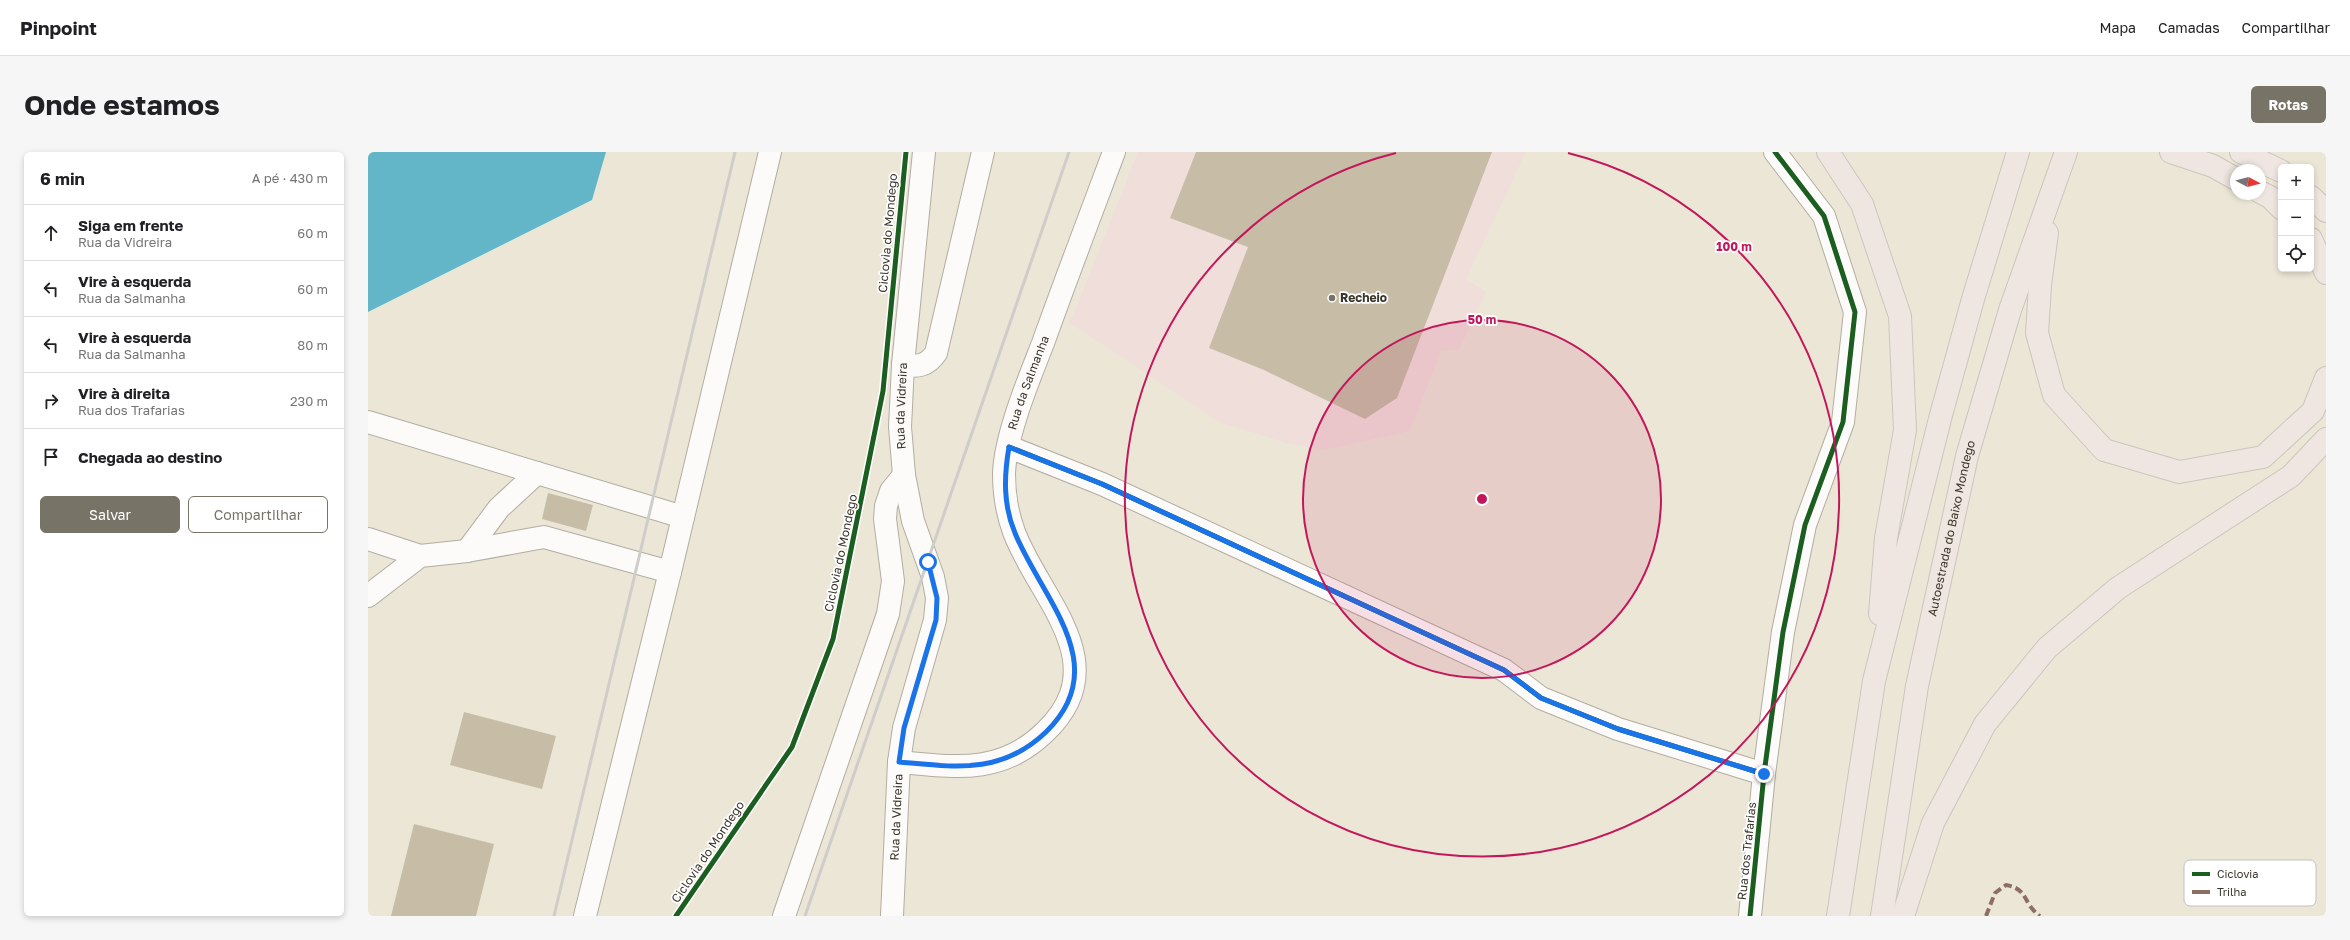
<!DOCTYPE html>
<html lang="pt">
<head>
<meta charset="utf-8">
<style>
	:root { --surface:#fff; --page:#f6f6f6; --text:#202124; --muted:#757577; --line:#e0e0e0; --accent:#787367 }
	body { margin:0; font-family:"Golos Text",sans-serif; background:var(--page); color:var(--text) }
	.controls { position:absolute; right:12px; top:12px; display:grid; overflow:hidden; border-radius:6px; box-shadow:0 2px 6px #0003 }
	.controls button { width:36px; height:36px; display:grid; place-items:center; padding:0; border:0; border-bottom:1px solid var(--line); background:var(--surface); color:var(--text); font:20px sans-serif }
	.compass { position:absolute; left:1862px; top:12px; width:36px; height:36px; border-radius:50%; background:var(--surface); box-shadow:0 2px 6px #0003; rotate:97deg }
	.stop { position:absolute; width:12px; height:12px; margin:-9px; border:3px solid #1a73e8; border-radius:50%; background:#fff }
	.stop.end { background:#1a73e8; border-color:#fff; box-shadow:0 1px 4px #0008 }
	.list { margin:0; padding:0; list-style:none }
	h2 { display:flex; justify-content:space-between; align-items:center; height:52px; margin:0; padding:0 16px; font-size:17px }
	h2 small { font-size:13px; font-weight:400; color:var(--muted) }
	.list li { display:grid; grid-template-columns:26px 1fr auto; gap:12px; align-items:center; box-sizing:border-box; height:56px; padding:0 16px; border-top:1px solid var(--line) }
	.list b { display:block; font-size:15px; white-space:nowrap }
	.list p { margin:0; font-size:13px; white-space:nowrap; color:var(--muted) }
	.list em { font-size:13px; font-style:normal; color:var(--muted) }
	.actions { display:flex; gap:8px; padding:12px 16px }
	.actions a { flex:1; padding:9px 0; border:1px solid var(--accent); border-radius:6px; text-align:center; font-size:14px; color:var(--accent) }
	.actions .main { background:var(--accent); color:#fff }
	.icon { flex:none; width:22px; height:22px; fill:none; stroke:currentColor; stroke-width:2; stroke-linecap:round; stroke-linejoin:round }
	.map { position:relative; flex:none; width:1958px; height:764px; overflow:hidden; border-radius:6px }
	header { display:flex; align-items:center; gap:24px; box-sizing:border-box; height:56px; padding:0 20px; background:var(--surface); border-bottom:1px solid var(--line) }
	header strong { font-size:19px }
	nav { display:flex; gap:22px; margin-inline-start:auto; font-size:14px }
	.intro { display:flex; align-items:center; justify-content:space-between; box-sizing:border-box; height:96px; padding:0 24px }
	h1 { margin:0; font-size:28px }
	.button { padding:10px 18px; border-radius:6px; background:var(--accent); color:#fff; font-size:14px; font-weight:700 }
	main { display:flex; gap:24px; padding:0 24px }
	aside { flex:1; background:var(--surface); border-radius:6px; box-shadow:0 2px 6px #0003 }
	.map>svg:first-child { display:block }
</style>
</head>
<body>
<header>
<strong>Pinpoint</strong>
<nav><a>Mapa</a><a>Camadas</a><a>Compartilhar</a></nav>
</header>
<div class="intro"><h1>Onde estamos</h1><a class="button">Rotas</a></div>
<main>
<aside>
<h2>6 min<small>A pé · 430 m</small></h2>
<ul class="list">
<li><svg class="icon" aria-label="ahead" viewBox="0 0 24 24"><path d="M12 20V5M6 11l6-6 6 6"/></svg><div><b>Siga em frente</b><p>Rua da Vidreira</p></div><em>60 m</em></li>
<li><svg class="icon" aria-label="left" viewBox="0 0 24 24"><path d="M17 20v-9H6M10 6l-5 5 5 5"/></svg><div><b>Vire à esquerda</b><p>Rua da Salmanha</p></div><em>60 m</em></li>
<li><svg class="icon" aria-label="left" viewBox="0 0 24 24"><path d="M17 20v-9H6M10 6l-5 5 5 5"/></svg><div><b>Vire à esquerda</b><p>Rua da Salmanha</p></div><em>80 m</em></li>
<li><svg class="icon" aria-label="right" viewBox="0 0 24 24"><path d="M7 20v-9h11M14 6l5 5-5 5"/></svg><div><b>Vire à direita</b><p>Rua dos Trafarias</p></div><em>230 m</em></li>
<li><svg class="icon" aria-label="arrive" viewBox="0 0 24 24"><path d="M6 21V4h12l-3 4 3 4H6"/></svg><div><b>Chegada ao destino</b></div></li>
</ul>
<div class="actions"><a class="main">Salvar</a><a>Compartilhar</a></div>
</aside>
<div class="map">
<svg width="1958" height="764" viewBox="0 0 1958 764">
	<rect width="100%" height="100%" fill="#ece6d7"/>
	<!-- commercial -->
	<path fill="#f0dedb" d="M770 0H1158L1098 127 1118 140 1091 198H1073L1042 279 956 298 919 291 851 270 702 171Z"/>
	<!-- water -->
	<path fill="#62b6c8" d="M0 0H238L224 48 0 160Z"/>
	<!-- building -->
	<path fill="#c7bda7" d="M828 0H1124L1029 246 997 267 896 218 841 196 880 95 802 66Z
		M180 341 225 353 218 379 174 367Z
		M96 560 188 584 174 637 82 613Z
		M46 672 126 692 108 764H23Z"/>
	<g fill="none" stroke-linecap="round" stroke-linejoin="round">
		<defs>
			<g id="minor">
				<path d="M535 213C550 215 559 214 568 201L615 0"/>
				<path d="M0 270 315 365"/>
				<path d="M641 295 734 332 1136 518 1173 546 1250 577 1396 622"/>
				<path d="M0 387 52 404"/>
				<path d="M99 399 131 356 169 321"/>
				<path d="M0 444 52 404 99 399 176 385 302 420"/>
				<path id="s1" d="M531 610C587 615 633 623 677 580 749 511 671 447 646 380 639 361 636 342 636 322 637 284 661 227 675 191 698 127 722 64 746 0"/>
				<path d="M217 764 302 420 402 0"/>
				<path d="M416 764 520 462 525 429 517 367 518 354 523 339 536 323"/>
				<path id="s2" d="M524 764 531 610 536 576 567 468 569 446 565 425 545 369 536 323 532 275 535 213 556 0"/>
				<path d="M1382 764 1396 622 1415 480 1437 373 1475 270 1487 160 1456 64 1407 0"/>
			</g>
			<g id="highway">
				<path d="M1460 0 1494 52 1532 164 1537 278 1518 386 1512 462"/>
				<path d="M1803 0 1845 14 1868 27"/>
				<path d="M1873 0 1913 19"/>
				<path d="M1892 40 1902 45 1913 56"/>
				<path d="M1943 45 1958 59"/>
				<path d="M1679 81 1672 133 1669 181 1686 243 1736 298 1811 320 1895 305 1945 259 1958 226"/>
				<path d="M1943 87 1958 121"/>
				<path d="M1470 764 1506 529 1573 263 1605 147 1650 0"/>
				<path id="s3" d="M1514 764 1549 534 1599 304 1642 158 1698 0"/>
				<path d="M1535 764 1565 671 1617 572 1679 496 1750 436 1923 324 1958 287"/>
			</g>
		</defs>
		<!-- minor casing -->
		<use href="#minor" stroke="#b2ada1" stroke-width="24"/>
		<!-- highway casing -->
		<use href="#highway" stroke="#c9c6be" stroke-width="24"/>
		<!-- minor -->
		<use href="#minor" stroke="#fcfbf9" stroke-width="22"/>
		<!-- highway -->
		<use href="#highway" stroke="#efe6e1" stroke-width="22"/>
		<!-- rail -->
		<path stroke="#cfcdc9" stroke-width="3" d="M186 764 367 0
			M437 764 701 0"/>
		<!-- quiet -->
		<path stroke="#8d6e63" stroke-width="4" stroke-dasharray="8 4" stroke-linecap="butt" d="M1618 764 1627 741 1638 733C1661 737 1654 751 1672 764"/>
		<defs>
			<path id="cycleway" d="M641 295 734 332 1136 518 1173 546 1250 577 1396 622
				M308 764 424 595 465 487 515 239 538 0
				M1382 764 1396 622 1415 480 1437 373 1475 270 1487 160 1456 64 1407 0"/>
		</defs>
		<!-- cycleway casing -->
		<use href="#cycleway" stroke="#fff" stroke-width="8"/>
		<!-- cycleway -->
		<use href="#cycleway" stroke="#1b5e20" stroke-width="5"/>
	</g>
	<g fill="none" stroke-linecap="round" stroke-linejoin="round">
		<!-- route -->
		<path stroke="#1a73e8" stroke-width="5" d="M560 410 569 446 568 468 536 576 531 610C587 615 633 623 678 580 747 513 673 446 647 381 635 353 636 324 641 295L734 332 1136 518 1173 546 1250 577 1396 622"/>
	</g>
	<!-- distance rings -->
	<circle cx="1114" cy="347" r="179" fill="#c2185b" fill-opacity=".12"/>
	<g fill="none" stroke="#c2185b" stroke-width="2">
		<circle cx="1114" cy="347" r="179"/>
		<path d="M1200 1A357 357 0 1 1 1028 1"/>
	</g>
	<!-- markers -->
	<circle fill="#787367" stroke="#fff" stroke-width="1.5" cx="964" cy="146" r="4"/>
	<g text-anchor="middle" stroke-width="3.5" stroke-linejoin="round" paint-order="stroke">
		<!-- street labels -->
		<g font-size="12" fill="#3a352b" stroke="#fff">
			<text transform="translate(520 81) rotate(-85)" y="4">Ciclovia do Mondego</text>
			<text dy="4" stroke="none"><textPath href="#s1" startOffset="532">Rua da Salmanha</textPath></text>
			<text dy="4" stroke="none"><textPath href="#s2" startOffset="520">Rua da Vidreira</textPath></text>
			<text dy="4" stroke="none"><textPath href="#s3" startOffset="394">Autoestrada do Baixo Mondego</textPath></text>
			<text transform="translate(473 401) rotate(-78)" y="4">Ciclovia do Mondego</text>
			<text dy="4" stroke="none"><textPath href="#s2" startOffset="99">Rua da Vidreira</textPath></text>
			<text transform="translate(1379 699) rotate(-84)" y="4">Rua dos Trafarias</text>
			<text transform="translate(340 700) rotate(-56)" y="4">Ciclovia do Mondego</text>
		</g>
		<!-- poi labels -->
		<g font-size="12" font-weight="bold" fill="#3a352b" stroke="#fff" text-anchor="start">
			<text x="972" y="150">Recheio</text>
		</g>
	</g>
	<!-- legend -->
	<rect x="1816" y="708" width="132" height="46" rx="6" fill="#fff" stroke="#c4c2bf" stroke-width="1"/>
	<rect x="1824" y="720" width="18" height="4" fill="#1b5e20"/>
	<rect x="1824" y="738" width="18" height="4" fill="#8d6e63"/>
	<g font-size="11" fill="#3a352b">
		<text x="1849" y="726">Ciclovia</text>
		<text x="1849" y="744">Trilha</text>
	</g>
	<circle cx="1114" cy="347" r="6" fill="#c2185b" stroke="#fff" stroke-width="2"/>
	<g font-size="12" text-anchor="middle" font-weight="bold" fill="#c2185b" stroke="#fff" stroke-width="3.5" stroke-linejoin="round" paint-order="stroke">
		<text x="1366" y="99">100 m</text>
		<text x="1114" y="172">50 m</text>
	</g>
</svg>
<div class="controls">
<button>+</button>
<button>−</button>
<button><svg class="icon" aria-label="locate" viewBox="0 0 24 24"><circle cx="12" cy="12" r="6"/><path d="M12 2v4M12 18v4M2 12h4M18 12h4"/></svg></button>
</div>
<svg class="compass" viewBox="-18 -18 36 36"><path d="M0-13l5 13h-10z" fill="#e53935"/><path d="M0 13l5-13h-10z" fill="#757577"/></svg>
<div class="stop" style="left:560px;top:410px"></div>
<div class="stop end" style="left:1396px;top:622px"></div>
</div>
</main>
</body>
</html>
